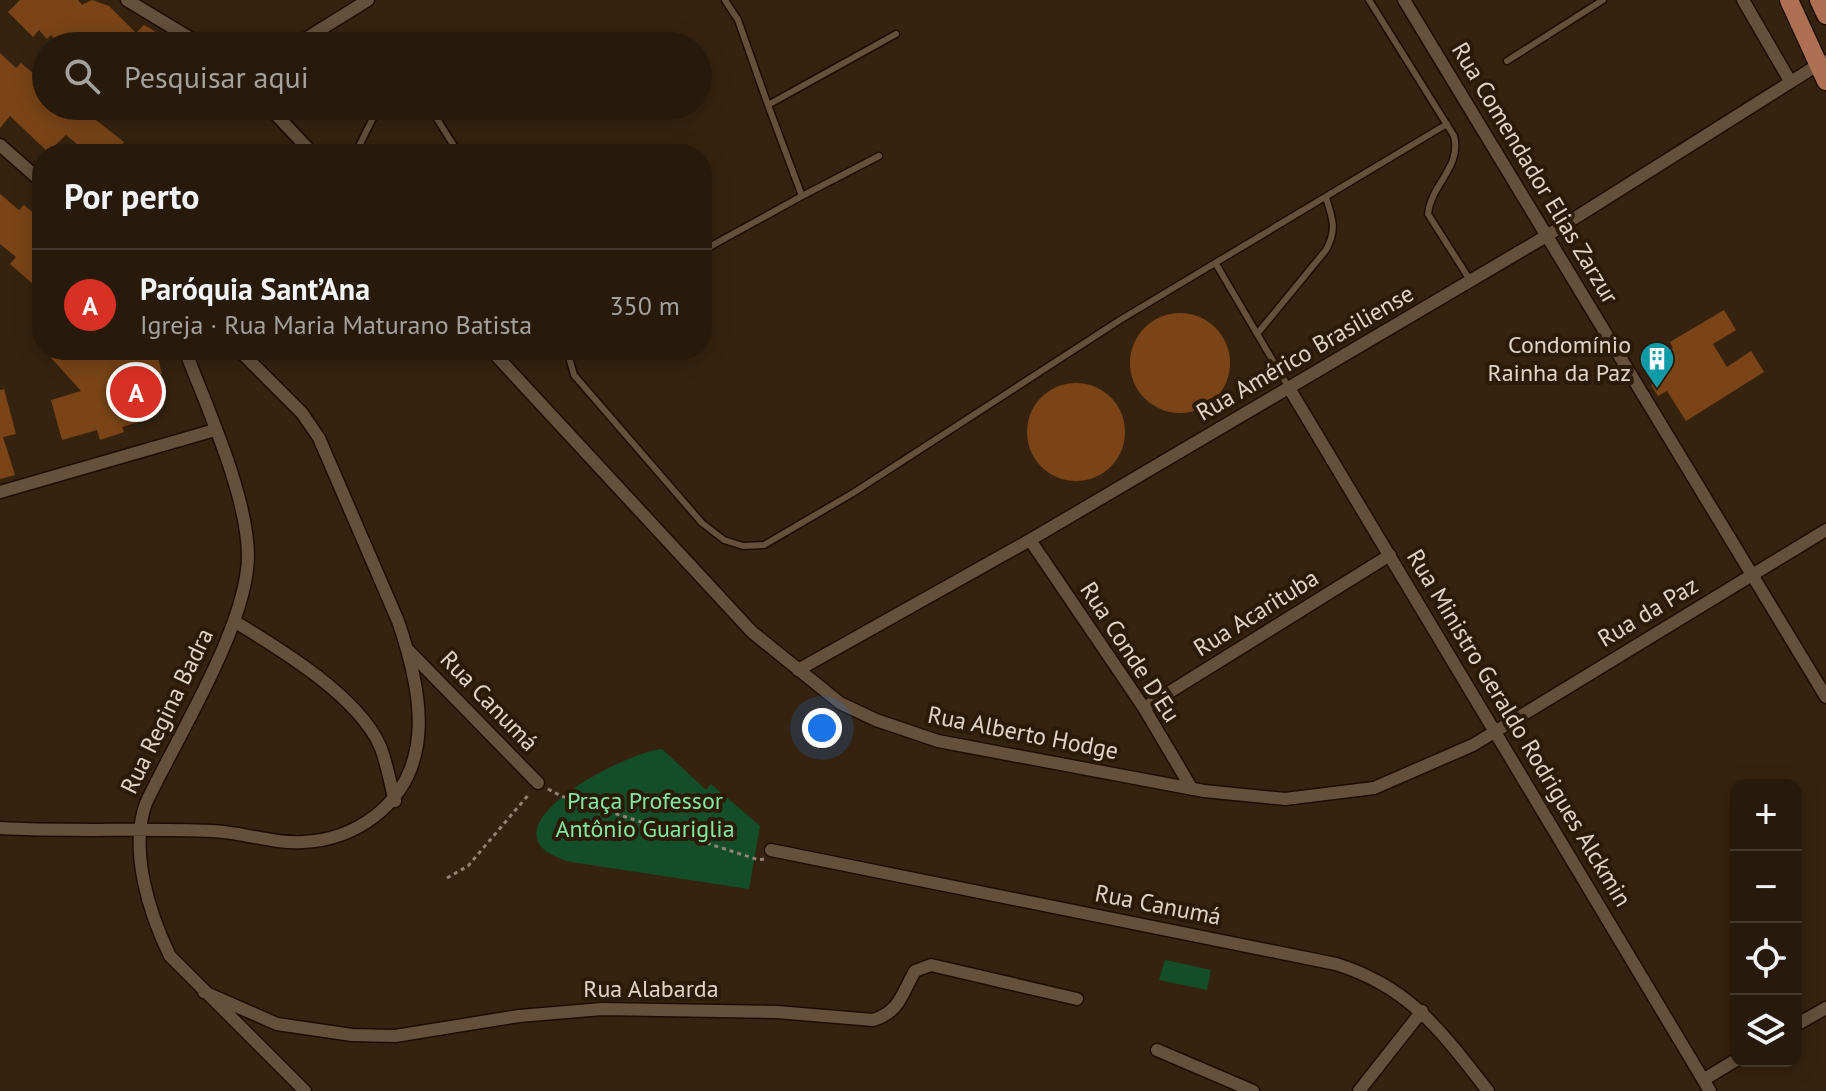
<!DOCTYPE html>
<html lang="pt">
<head>
<meta charset="utf-8">
<style>
	:root { --surface:#281a0b; --page:#342719; --text:#f1f3f6; --muted:#a5a19d; --line:#44382c; --accent:#d93025 }
	body { margin:0; font-family:"PT Sans",sans-serif; background:var(--page); color:var(--text) }
	.controls { position:absolute; right:24px; bottom:24px; display:grid; overflow:hidden; border-radius:16px; box-shadow:0 4px 20px #0003 }
	.controls button { width:72px; height:72px; display:grid; place-items:center; padding:0; border:0; border-bottom:2px solid var(--line); background:var(--surface); color:var(--text); font:40px sans-serif }
	.you { position:absolute; left:822px; top:728px; width:28px; height:28px; margin:-20px; border:6px solid #fff; border-radius:50%; background:#1a73e8; box-shadow:0 0 0 12px #1a73e833 }
	.badge { display:grid; place-items:center; width:52px; height:52px; border-radius:50%; background:var(--accent); color:#fff; font-size:26px; font-weight:700 }
	.pin { position:absolute; translate:-50% -50%; border:4px solid #fff; box-shadow:0 2px 8px #0006 }
	.list { margin:0; padding:0; list-style:none }
	h2 { display:flex; justify-content:space-between; align-items:center; height:104px; margin:0; padding:0 32px; font-size:34px }
	h2 small { font-size:26px; font-weight:400; color:var(--muted) }
	.list li { display:grid; grid-template-columns:52px 1fr auto; gap:24px; align-items:center; box-sizing:border-box; height:112px; padding:0 32px; border-top:2px solid var(--line) }
	.list b { display:block; font-size:30px; white-space:nowrap }
	.list p { margin:0; font-size:26px; white-space:nowrap; color:var(--muted) }
	.list em { font-size:26px; font-style:normal; color:var(--muted) }
	.icon { flex:none; width:44px; height:44px; fill:none; stroke:currentColor; stroke-width:2; stroke-linecap:round; stroke-linejoin:round }
	.map { position:relative; flex:none; width:1826px; height:1091px; overflow:hidden }
	.search { position:absolute; background:var(--surface); box-shadow:0 4px 20px #0003; left:32px; top:32px; width:680px; height:88px; display:flex; align-items:center; gap:20px; box-sizing:border-box; padding:0 28px; border-radius:44px; color:var(--muted); font-size:30px }
	.panel { position:absolute; background:var(--surface); box-shadow:0 4px 20px #0003; left:32px; top:144px; width:680px; height:216px; border-radius:32px }
	.map>svg:first-child { display:block }
</style>
</head>
<body>
<div class="map">
<svg width="1826" height="1091" viewBox="0 0 1826 1091">
	<rect width="100%" height="100%" fill="#36230f"/>
	<!-- green -->
	<path fill="#134e28" d="M662 749 706 790 711 784 760 826 749 889 571 862C469 834 621 753 662 749Z
		M1165 960 1211 970 1207 990 1159 980Z"/>
	<!-- building -->
	<path fill="#7a4417" d="M20 0H78L82 5 92 0 109 6 136 33 144 25 180 46H80L74 40 68 46H61L51 35 47 39 39 30 33 37 8 12Z
		M0 53 16 68 21 63 46 84V106H78L124 142 115 154H79L83 149 66 135 48 152 10 116 0 128Z
		M0 194 19 210 24 205 42 220V292L10 264 16 257 0 244Z
		M1724 310 1736 330 1713 344 1727 367 1751 351 1764 372 1686 421 1667 391 1658 396 1651 385 1658 382 1648 362 1673 348 1670 342Z
		M1130 363a50 50 0 1 1 100 0a50 50 0 1 1-100 0Z
		M44 350H156L162 374 153 377 163 407 141 415 142 421 122 427 124 432 100 440 97 430 62 440 51 400 81 391Z
		M1027 432a49 49 0 1 1 98 0a49 49 0 1 1-98 0Z
		M4 389 16 434 3 437 15 475 0 479V390Z"/>
	<g fill="none" stroke-linecap="round" stroke-linejoin="round">
		<defs>
			<path id="service" d="M725 0 738 20 768 105
				M1369 0 1454 136C1462 167 1431 184 1428 214L1470 280
				M455 46 469 40 476 46
				M1507 61 1603 0
				M429 106 459 154
				M514 106 515 109
				M355 154 379 106
				M879 156 802 196 768 105 896 34
				M702 251 802 196
				M1216 264 1289 388
				M1257 334 1326 250C1337 230 1333 219 1326 198
				M567 350 574 375 702 523 724 540 743 546 764 545 853 493 1120 320 1447 124"/>
			<path id="minor" d="M127 0 203 46
				M1404 0 1826 697
				M1743 0 1790 81
				M294 46 368 0
				M268 106 313 154
				M0 145 42 182
				M185 350C207 408 247 494 248 555 248 625 177 737 146 803 129 850 149 913 170 956L305 1091
				M491 350 752 632 840 703 876 720 938 741 1204 791 1285 799 1374 788 1473 745 1826 530
				M1289 388 1710 1091
				M0 492 215 430
				M1030 540 1144 708 1192 789
				M234 621C280 649 358 696 380 746 387 763 390 783 395 801
				M408 650 538 783
				M798 670 1030 540 1548 235 1824 61
				M1144 708 1390 555
				M0 828C71 832 142 828 212 831 242 832 273 844 303 842 330 841 354 832 375 816 438 767 421 688 398 621L319 438 302 413 239 350
				M771 850 1336 964C1410 987 1442 1032 1488 1091
				M204 992 277 1024 352 1035 395 1036 519 1016 602 1009 777 1012 873 1020C900 1012 902 993 915 971L931 965 1077 999
				M1796 1025 1826 1008
				M1157 1050 1253 1091
				M1703 1080 1736 1060
				M1359 1091 1422 1011"/>
			<path id="primary" d="M1789 0 1826 81
				M1819 0 1826 15"/>
		</defs>
		<!-- service casing -->
		<use href="#service" stroke="#1d0c00" stroke-width="9"/>
		<!-- minor casing -->
		<use href="#minor" stroke="#1d0c00" stroke-width="15"/>
		<!-- primary casing -->
		<use href="#primary" stroke="#1d0c00" stroke-width="21"/>
		<!-- path -->
		<path stroke="#928273" stroke-width="3" stroke-dasharray="4 4" stroke-linecap="butt" d="M548 789 561 796 759 860 764 859
			M447 878 468 866 530 793"/>
		<!-- service -->
		<use href="#service" stroke="#64503b" stroke-width="6"/>
		<!-- minor -->
		<use href="#minor" stroke="#64503b" stroke-width="12"/>
		<!-- primary -->
		<use href="#primary" stroke="#ad7053" stroke-width="18"/>
	</g>
	<!-- icons -->
	<defs>
		<symbol id="building-pin" viewBox="-11 -11 22 30"><path d="M0 17L-7.5 6A9.5 9.5 0 1 1 7.5 6Z" fill="#0f9aa8" stroke="#2b1a06"/><path d="M-4-6H4V6H1V3H-1V6H-4ZM-2.5-4.3h1.7v1.8h-1.7ZM.8-4.3h1.7v1.8H.8ZM-2.5-1h1.7V.8h-1.7ZM.8-1h1.7V.8H.8Z" fill="#fff"/></symbol>
	</defs>
	<g fill-rule="evenodd">
		<use href="#building-pin" x="1637" y="339" width="40" height="54"/>
	</g>
	<g text-anchor="middle" stroke-width="8" stroke-linejoin="round" paint-order="stroke">
		<!-- street labels -->
		<g font-size="24" fill="#e0d3c7" stroke="#2b1a06">
			<text transform="translate(1535 173) rotate(59)" y="8">Rua Comendador Elias Zarzur</text>
			<text transform="translate(1305 353) rotate(-30)" y="8">Rua Américo Brasiliense</text>
			<text transform="translate(1648 612) rotate(-31)" y="8">Rua da Paz</text>
			<text transform="translate(1256 613) rotate(-32)" y="8">Rua Acarituba</text>
			<text transform="translate(1130 652) rotate(57)" y="8">Rua Conde D'Eu</text>
			<text transform="translate(489 701) rotate(46)" y="8">Rua Canumá</text>
			<text transform="translate(167 711) rotate(-64)" y="8">Rua Regina Badra</text>
			<text transform="translate(1519 728) rotate(59)" y="8">Rua Ministro Geraldo Rodrigues Alckmin</text>
			<text transform="translate(1023 733) rotate(11)" y="8">Rua Alberto Hodge</text>
			<text transform="translate(1158 905) rotate(11)" y="8">Rua Canumá</text>
			<text x="651" y="997">Rua Alabarda</text>
		</g>
		<!-- poi labels -->
		<g font-size="24" fill="#e0d3c7" stroke="#2b1a06" text-anchor="end">
			<text x="1631" y="353">Condomínio<tspan x="1631" dy="28">Rainha da Paz</tspan></text>
		</g>
		<!-- park labels -->
		<g font-size="24" fill="#81ec9f" stroke="#2b1a06">
			<text x="645" y="809">Praça Professor<tspan x="645" dy="28">Antônio Guariglia</tspan></text>
		</g>
	</g>
</svg>
<div class="controls">
<button>+</button>
<button>−</button>
<button><svg class="icon" aria-label="locate" viewBox="0 0 24 24"><circle cx="12" cy="12" r="6"/><path d="M12 2v4M12 18v4M2 12h4M18 12h4"/></svg></button>
<button><svg class="icon" aria-label="layers" viewBox="0 0 24 24"><path d="M12 4l9 5-9 5-9-5zM3 14l9 5 9-5"/></svg></button>
</div>
<div class="you"></div>
<div class="pin badge" style="left:136px;top:392px">A</div>
<div class="search"><svg class="icon" aria-label="search" viewBox="0 0 24 24"><circle cx="10" cy="10" r="6"/><path d="M15 15l6 6"/></svg>Pesquisar aqui</div>
<section class="panel">
<h2>Por perto<small></small></h2>
<ul class="list">
<li><span class="badge">A</span><div><b>Paróquia Sant’Ana</b><p>Igreja · Rua Maria Maturano Batista</p></div><em>350 m</em></li>
</ul>
</section>
</div>
</body>
</html>
